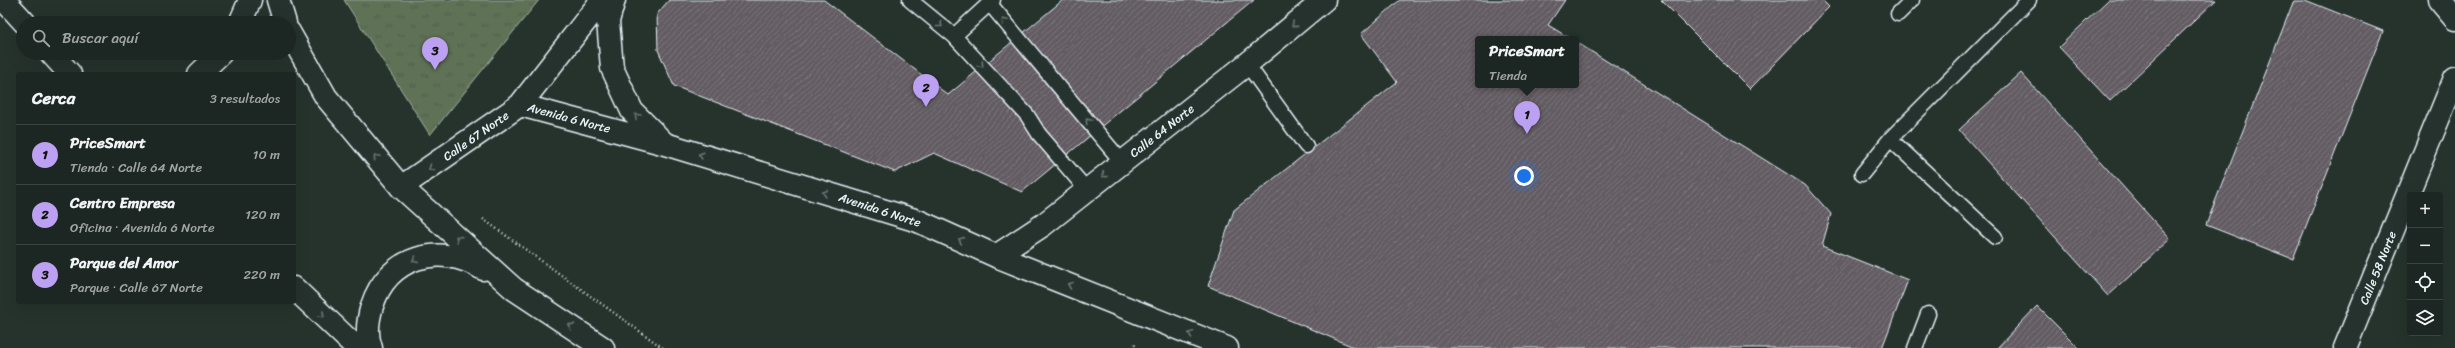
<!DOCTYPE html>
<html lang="es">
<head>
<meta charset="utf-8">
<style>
	:root { --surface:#1c2622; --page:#29322f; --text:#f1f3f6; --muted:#a0a5a5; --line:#3a4340; --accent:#bca0f2 }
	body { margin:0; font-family:Sriracha,sans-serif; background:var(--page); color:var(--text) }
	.controls { position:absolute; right:12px; bottom:12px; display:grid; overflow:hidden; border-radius:4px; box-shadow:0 4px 16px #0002 }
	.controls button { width:36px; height:36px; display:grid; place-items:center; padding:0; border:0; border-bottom:1px solid var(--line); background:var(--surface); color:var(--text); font:20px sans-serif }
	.you { position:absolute; left:1524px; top:176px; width:14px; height:14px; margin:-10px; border:3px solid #fff; border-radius:50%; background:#1a73e8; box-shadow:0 0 0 6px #1a73e833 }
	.badge { display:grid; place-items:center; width:26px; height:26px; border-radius:50%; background:var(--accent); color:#111; font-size:13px; font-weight:700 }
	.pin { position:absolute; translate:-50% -33px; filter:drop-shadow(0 1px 2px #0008) }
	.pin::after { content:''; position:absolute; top:21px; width:14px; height:12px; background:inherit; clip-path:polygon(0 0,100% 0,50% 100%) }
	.popup { position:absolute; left:1475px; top:36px; width:104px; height:52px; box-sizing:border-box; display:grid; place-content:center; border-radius:4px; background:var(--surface); filter:drop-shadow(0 1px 3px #0005); font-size:13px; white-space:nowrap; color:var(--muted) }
	.popup b { font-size:15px; color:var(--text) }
	.popup::after { content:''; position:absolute; left:50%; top:100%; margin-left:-8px; border:8px solid transparent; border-top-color:var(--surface) }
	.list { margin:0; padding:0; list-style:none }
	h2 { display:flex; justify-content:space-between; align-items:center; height:52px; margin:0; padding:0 16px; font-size:17px }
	h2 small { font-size:13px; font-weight:400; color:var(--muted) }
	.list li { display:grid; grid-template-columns:26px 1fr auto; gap:12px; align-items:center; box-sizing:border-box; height:60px; padding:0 16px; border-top:1px solid var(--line) }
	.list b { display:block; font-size:15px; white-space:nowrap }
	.list p { margin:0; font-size:13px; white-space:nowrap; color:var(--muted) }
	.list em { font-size:13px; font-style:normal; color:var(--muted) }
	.icon { flex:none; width:22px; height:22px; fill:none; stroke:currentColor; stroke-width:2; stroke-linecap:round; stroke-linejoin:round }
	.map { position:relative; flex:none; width:2455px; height:348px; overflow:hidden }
	.search { position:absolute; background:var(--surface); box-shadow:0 4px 16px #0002; left:16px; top:16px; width:280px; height:44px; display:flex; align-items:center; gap:10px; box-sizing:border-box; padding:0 14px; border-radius:22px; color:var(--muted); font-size:15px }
	.panel { position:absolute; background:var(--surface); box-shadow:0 4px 16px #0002; left:16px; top:72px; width:280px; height:232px; border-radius:4px }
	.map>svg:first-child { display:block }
</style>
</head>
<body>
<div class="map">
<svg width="2455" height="348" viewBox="0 0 2455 348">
	<defs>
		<pattern id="park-tufts" width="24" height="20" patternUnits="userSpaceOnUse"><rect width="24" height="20" fill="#5f7255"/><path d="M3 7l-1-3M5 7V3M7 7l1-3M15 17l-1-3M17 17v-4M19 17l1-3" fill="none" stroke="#515b4f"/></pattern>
		<pattern id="building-hatch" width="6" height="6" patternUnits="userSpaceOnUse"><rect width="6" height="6" fill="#645c64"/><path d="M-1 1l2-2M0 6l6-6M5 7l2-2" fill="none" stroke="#7a747b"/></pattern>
	</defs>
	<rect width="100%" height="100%" fill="#26332d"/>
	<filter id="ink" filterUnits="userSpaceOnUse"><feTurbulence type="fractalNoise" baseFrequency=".025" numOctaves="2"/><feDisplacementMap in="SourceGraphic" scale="8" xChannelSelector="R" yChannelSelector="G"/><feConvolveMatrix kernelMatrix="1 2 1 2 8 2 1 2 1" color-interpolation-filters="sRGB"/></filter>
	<g filter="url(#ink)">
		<!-- park -->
		<path fill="url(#park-tufts)" stroke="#a4b2a6" d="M344 0H539L430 135Z"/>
		<!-- building -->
		<path fill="url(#building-hatch)" stroke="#e8f1f8" d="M669 0H824L948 95 1063 0H1254L1022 192 934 153 895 172 674 86 658 50 657 14Z
			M1400 0H1565L1548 25 1571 39H1478V85H1576V42L1805 185 1831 214 1822 246 1908 280 1882 348H1356L1208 286 1234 210 1397 82 1361 34Z
			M1661 0H1822L1829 7 1750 89Z
			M2108 0H2216L2110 101 2059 47Z
			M2294 0H2305L2383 31 2293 259 2206 225Z
			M2021 73 2170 239 2108 296 1959 130Z
			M2037 306 2079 348H1997Z"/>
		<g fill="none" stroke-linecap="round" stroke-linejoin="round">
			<defs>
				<path id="lane" d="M910 0 954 36 993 0
					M990 4 1122 162
					M1898 14 1912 0
					M954 36 1027 115 1039 134 1086 189
					M1247 64 1306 146
					M1890 139 1995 237
					M1862 174 1890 139 2029 0
					M1915 348 1928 314"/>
				<path id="street" d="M614 0 608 21 612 68 632 111 664 143
					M2439 0 2455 19
					M520 105 665 144 918 221 996 256 1227 348
					M401 187 520 105 602 0
					M996 256 1043 225 1247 64 1324 0
					M2345 348 2455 78"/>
				<path id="secondary" d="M4 0 25 23
					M278 0 285 23
					M240 23 250 0
					M289 32 326 97 401 187 514 289 603 348
					M51 53 70 74
					M199 74 221 53
					M294 288 357 348
					M371 348C366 335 368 319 372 306 388 256 440 242 483 269"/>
			</defs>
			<!-- lane casing -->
			<use href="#lane" stroke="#e8f1f8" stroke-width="17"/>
			<!-- street casing -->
			<use href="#street" stroke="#e8f1f8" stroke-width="25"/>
			<!-- secondary casing -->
			<use href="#secondary" stroke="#e8f1f8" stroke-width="25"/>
			<!-- path -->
			<path stroke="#e8f1f8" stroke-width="2.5" stroke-dasharray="1 3" stroke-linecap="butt" d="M483 219 663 348
				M1132 348 1136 343"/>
			<!-- lane -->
			<use href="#lane" stroke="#26332d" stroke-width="14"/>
			<!-- street -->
			<use href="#street" stroke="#26332d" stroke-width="22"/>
			<!-- secondary -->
			<use href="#secondary" stroke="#26332d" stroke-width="22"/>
		</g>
		<!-- one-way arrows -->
		<defs><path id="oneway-chevron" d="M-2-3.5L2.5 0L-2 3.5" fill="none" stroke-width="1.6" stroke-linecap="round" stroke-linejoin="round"/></defs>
		<g stroke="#6a7674">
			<use href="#oneway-chevron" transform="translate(1004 21) rotate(-130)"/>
			<use href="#oneway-chevron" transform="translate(940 25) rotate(39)"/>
			<use href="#oneway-chevron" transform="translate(1294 25) rotate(140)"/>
			<use href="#oneway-chevron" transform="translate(981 65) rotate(47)"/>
			<use href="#oneway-chevron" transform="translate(637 116) rotate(-135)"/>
			<use href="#oneway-chevron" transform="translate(1088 121) rotate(-131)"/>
			<use href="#oneway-chevron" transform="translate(701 155) rotate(-163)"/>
			<use href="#oneway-chevron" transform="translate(376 157) rotate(-130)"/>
			<use href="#oneway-chevron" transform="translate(431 168) rotate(145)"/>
			<use href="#oneway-chevron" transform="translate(1104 175) rotate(143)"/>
			<use href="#oneway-chevron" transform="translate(825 193) rotate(-163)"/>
			<use href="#oneway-chevron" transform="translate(458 238) rotate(-138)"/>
			<use href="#oneway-chevron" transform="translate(961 240) rotate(-156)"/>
			<use href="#oneway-chevron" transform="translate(415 260) rotate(158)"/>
			<use href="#oneway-chevron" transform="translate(1070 285) rotate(-158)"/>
			<use href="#oneway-chevron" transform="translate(322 315) rotate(44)"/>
			<use href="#oneway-chevron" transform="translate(571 326) rotate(-146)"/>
			<use href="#oneway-chevron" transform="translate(1191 334) rotate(-158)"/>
		</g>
	</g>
	<g text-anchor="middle" stroke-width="3" stroke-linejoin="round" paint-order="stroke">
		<!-- street labels -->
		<g font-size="12" fill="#e8f1f8" stroke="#26332d">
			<text transform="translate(569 118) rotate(15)" y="4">Avenida 6 Norte</text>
			<text transform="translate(1162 131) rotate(-38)" y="4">Calle 64 Norte</text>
			<text transform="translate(476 136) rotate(-35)" y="4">Calle 67 Norte</text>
			<text transform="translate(880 210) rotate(18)" y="4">Avenida 6 Norte</text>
			<text transform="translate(2378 268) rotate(-68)" y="4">Calle 58 Norte</text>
		</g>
	</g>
</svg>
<div class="controls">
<button>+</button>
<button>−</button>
<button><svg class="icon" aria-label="locate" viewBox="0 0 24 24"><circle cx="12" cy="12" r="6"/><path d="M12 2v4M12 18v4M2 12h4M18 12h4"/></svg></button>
<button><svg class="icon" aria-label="layers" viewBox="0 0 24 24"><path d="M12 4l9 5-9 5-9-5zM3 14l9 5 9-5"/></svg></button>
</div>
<div class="you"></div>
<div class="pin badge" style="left:1527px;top:134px">1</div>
<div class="popup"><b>PriceSmart</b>Tienda</div>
<div class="pin badge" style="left:926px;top:107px">2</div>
<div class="pin badge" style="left:435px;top:70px">3</div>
<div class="search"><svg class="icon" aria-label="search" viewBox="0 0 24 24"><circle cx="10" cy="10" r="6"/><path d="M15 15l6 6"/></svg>Buscar aquí</div>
<section class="panel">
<h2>Cerca<small>3 resultados</small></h2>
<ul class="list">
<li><span class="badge">1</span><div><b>PriceSmart</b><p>Tienda · Calle 64 Norte</p></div><em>10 m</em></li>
<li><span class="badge">2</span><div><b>Centro Empresa</b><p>Oficina · Avenida 6 Norte</p></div><em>120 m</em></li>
<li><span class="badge">3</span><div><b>Parque del Amor</b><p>Parque · Calle 67 Norte</p></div><em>220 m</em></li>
</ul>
</section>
</div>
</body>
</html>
